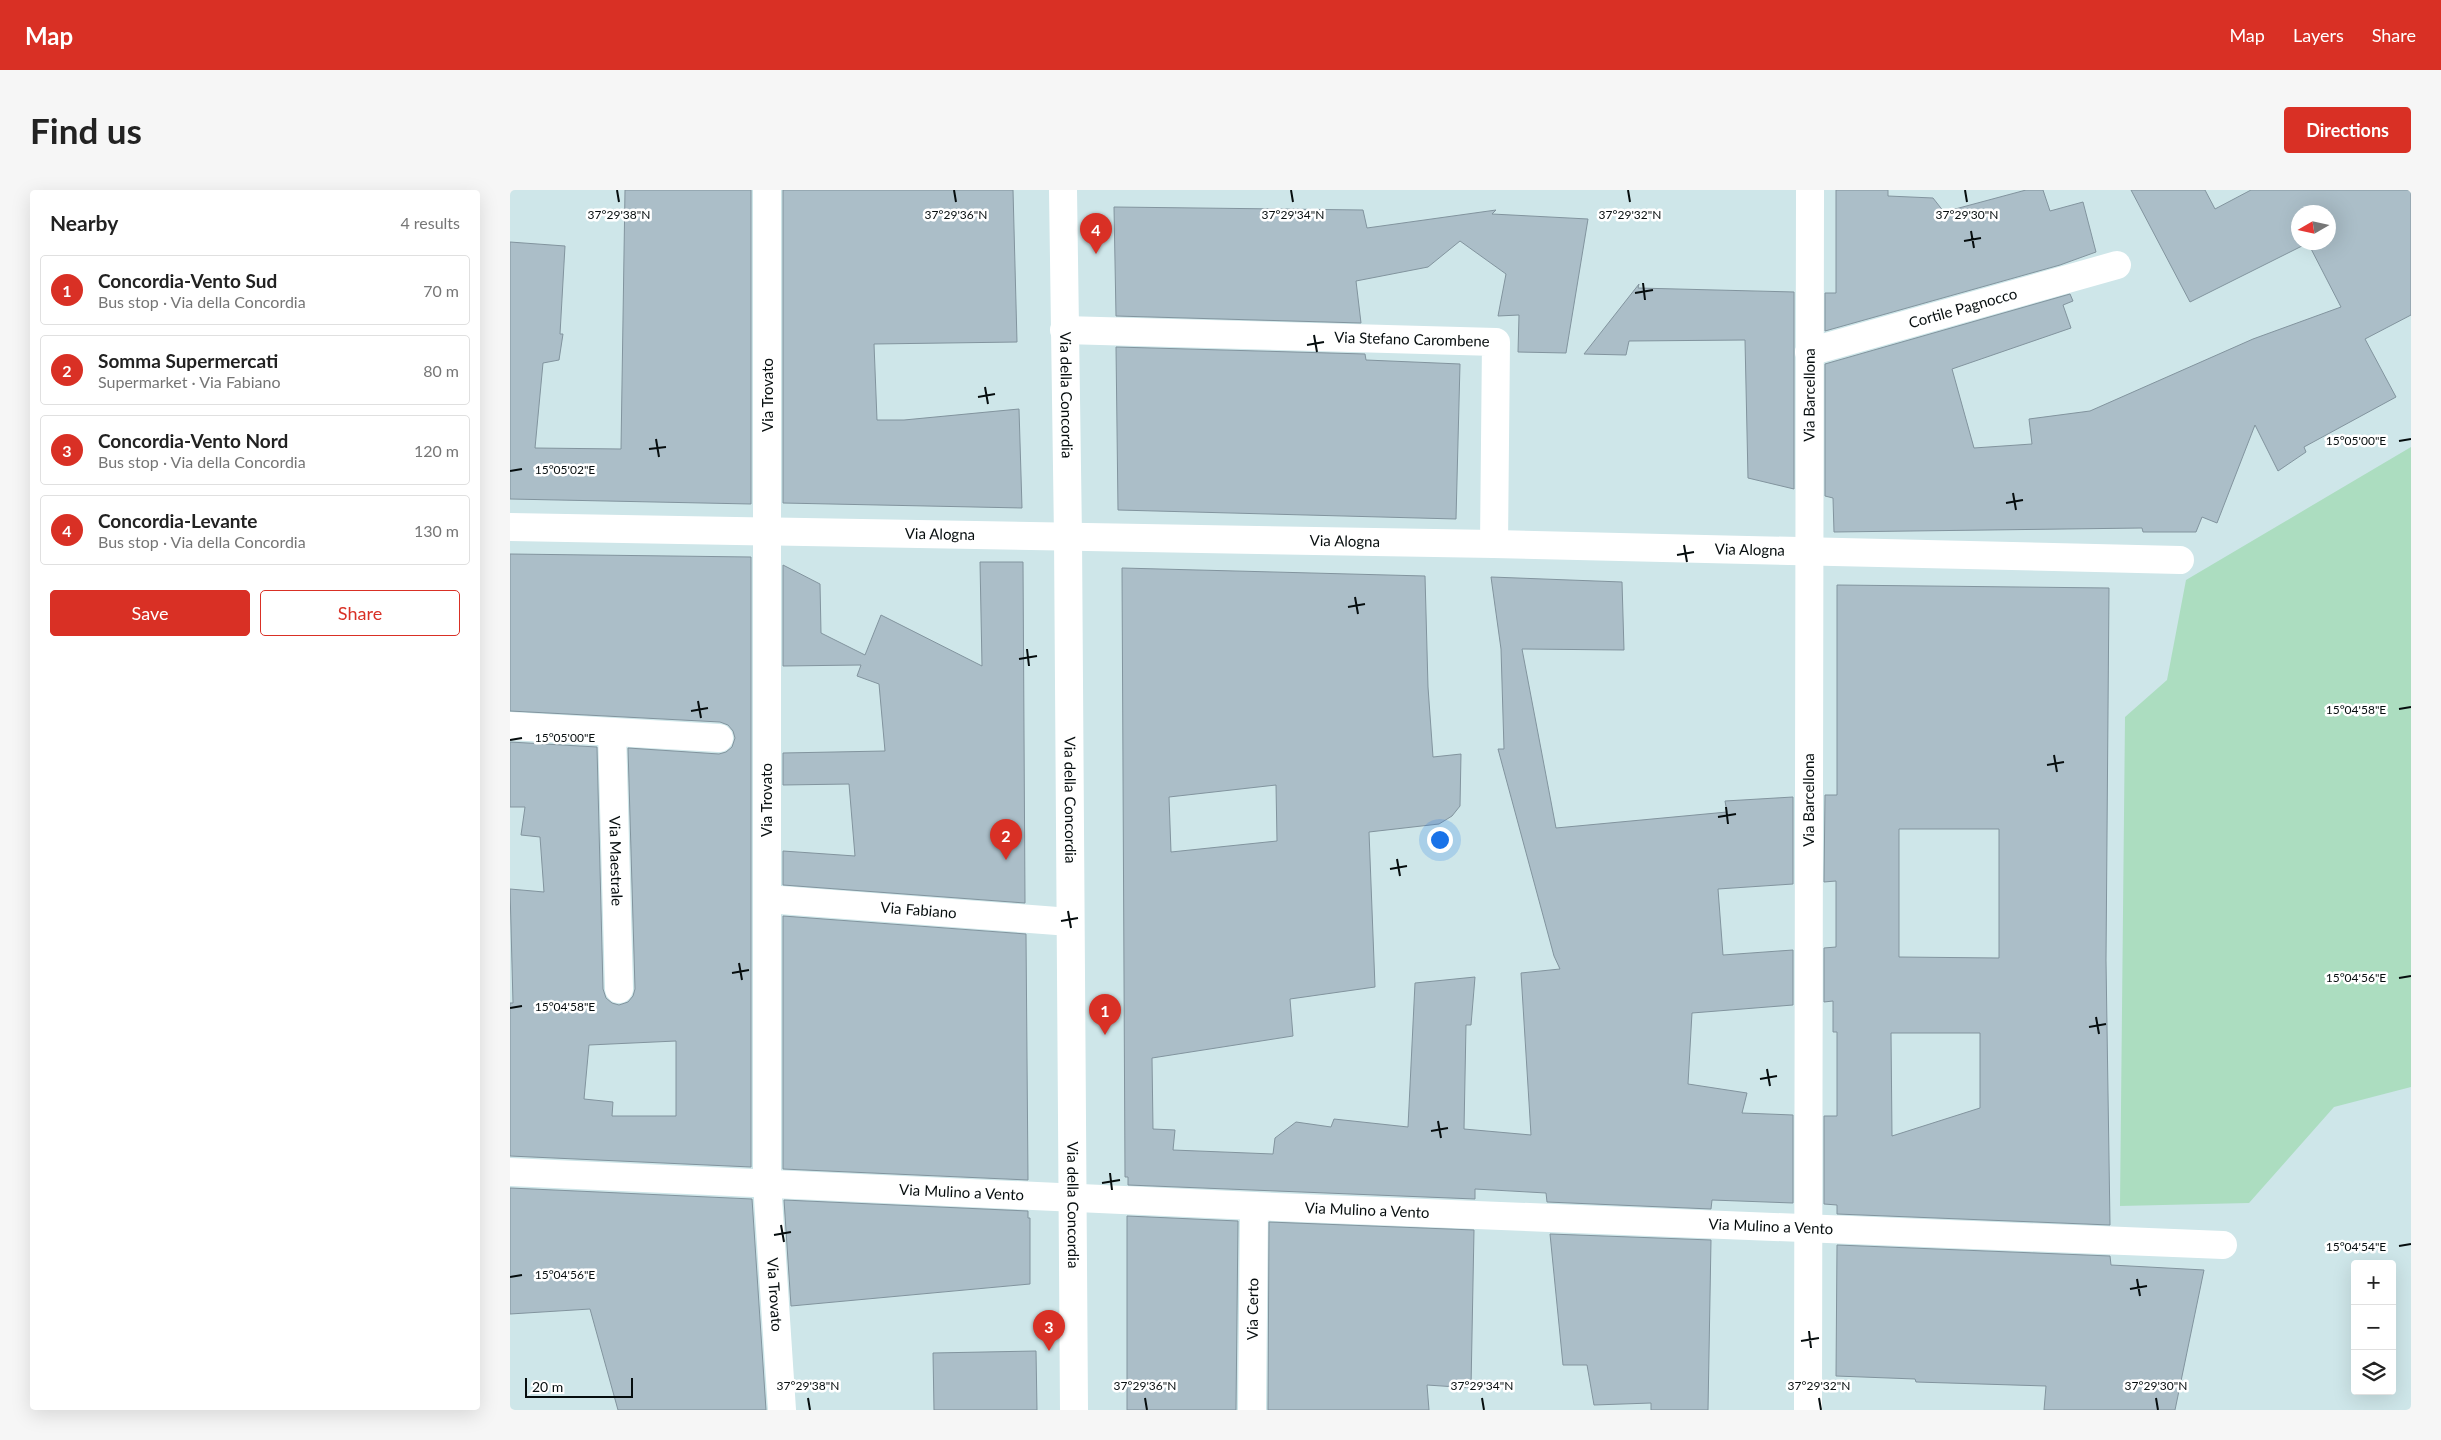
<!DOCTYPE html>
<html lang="en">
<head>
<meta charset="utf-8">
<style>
	:root { --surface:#fff; --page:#f6f6f6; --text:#222; --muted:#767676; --line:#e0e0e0; --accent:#d93025 }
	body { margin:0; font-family:Lato,sans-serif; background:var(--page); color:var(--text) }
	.controls { position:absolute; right:15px; bottom:15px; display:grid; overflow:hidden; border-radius:5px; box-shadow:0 5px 20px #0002 }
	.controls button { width:45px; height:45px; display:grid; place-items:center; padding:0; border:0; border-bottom:1px solid var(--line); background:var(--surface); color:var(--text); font:25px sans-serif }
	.compass { position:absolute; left:1781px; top:15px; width:45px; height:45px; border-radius:50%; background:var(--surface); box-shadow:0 5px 20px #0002; rotate:261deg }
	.scale { position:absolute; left:15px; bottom:12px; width:108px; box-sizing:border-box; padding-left:5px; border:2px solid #060d0e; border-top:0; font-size:14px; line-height:18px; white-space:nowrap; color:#060d0e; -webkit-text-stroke:4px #fff; paint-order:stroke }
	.you { position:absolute; left:929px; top:649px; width:18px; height:18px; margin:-12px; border:4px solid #fff; border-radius:50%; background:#1a73e8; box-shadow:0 0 0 8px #1a73e833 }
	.badge { display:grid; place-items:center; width:32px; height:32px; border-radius:50%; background:var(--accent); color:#fff; font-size:16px; font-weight:700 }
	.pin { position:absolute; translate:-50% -41px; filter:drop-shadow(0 1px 2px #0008) }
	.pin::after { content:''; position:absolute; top:26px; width:18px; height:15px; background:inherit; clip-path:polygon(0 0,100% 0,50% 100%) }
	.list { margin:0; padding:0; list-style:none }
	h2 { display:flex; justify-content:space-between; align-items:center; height:65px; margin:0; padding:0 20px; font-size:21px }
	h2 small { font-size:16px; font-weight:400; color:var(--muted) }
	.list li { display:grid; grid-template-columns:32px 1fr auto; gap:15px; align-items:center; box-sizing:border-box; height:70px; margin:0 10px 10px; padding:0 10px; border:1px solid var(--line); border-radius:5px }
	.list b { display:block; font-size:19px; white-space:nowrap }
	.list p { margin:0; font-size:16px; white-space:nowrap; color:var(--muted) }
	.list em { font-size:16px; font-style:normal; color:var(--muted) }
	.actions { display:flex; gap:10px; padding:15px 20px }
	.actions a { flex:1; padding:11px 0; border:1px solid var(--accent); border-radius:5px; text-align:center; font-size:18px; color:var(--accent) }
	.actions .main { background:var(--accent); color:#fff }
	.icon { flex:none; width:28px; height:28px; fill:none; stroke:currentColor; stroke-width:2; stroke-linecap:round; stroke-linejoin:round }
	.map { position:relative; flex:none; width:1901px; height:1220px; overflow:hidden; border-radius:5px }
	header { display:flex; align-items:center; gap:30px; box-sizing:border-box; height:70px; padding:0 25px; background:var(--accent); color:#fff }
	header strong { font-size:24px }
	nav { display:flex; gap:28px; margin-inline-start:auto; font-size:18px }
	.intro { display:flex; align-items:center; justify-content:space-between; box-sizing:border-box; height:120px; padding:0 30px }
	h1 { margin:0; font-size:35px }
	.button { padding:12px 22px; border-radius:5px; background:var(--accent); color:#fff; font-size:18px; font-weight:700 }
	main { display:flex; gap:30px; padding:0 30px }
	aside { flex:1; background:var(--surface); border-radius:5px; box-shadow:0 5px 20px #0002 }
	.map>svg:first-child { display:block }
</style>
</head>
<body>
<header>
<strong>Map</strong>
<nav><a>Map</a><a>Layers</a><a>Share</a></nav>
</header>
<div class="intro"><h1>Find us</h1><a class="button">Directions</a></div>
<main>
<aside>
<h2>Nearby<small>4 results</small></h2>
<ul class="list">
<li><span class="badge">1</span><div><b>Concordia-Vento Sud</b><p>Bus stop · Via della Concordia</p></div><em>70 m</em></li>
<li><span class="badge">2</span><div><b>Somma Supermercati</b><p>Supermarket · Via Fabiano</p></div><em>80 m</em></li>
<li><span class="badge">3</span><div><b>Concordia-Vento Nord</b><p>Bus stop · Via della Concordia</p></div><em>120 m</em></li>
<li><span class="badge">4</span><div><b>Concordia-Levante</b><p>Bus stop · Via della Concordia</p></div><em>130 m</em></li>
</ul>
<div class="actions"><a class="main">Save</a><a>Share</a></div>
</aside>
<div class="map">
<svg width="1901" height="1220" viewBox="0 0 1901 1220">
	<rect width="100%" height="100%" fill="#cee6e9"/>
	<!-- green -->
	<path fill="#acddc0" d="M1901 257V897L1824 917 1739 1013 1610 1016 1615 527 1657 490 1676 390Z"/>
	<!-- building -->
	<path fill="#abbec8" stroke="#82949e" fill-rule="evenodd" d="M115 0H241V314L0 309V52L55 56 50 144H53L49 170 33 173 25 258 111 259Z
		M273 0H503L507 152 364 154 367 230H394L509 219 512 318 273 313Z
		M1326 0H1378V6L1423 8 1434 22 1516 0H1533L1540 21 1573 12 1586 62 1550 75 1315 141V103H1326Z
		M1621 0H1695L1705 19 1741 0H1901V125L1855 149 1886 207 1794 257 1796 262 1768 281 1745 235 1707 333 1692 327 1686 342H1633L1632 338 1324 342 1323 308 1315 306V174L1560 104 1563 111 1553 115 1561 138 1442 179 1464 258 1522 254 1519 229 1580 221 1743 149 1831 117 1798 53 1680 112ZM1788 22H1818V52H1788Z
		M604 17 853 20 857 38 986 20 982 24 1078 29 1056 163 1008 162 1009 125 988 126 996 84 950 51 918 77 846 91 851 133 606 126Z
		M1129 94 1128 98 1284 102V299L1238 288 1235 150 1119 151 1116 165 1074 164Z
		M606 157 855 164 856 170 950 174 946 329 608 320Z
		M0 364 241 367V977L0 966V813H3L0 699 34 702 30 647 11 645 15 617H0V552L87 557 93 799 96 808 102 813 109 815 118 812 123 806 125 799 118 558 209 564 216 562 222 557 225 548 223 541 218 535 210 532 0 521ZM166 851V926H102L103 912 74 909 79 855Z
		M470 372H513L515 713 273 695V661L345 666 339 594 273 595V563L375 561 369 494 347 486 351 475 273 476V375L310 394 311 443 355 465 371 425 472 476Z
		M612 378 915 386 918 497 923 567 951 564 950 616 942 626 929 634 859 642 865 797 780 809 783 846 642 868 643 939 665 940 663 960 763 964 765 948 786 932 821 937 824 929 898 937 905 793 965 787 961 835H956L954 939 1021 945 1011 783 1050 779 1044 766 988 559H994L991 459 981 387 1112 392 1114 460 1012 459 1046 638 1217 622 1215 611 1283 607V694L1208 699 1213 765 1283 760V815L1182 823 1178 894 1237 903 1232 923 1283 925V1013L1202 1010 1201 1019 1037 1012 1036 1003 965 999V1009L618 995V987H615ZM766 595 767 651 661 662 659 607Z
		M1327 395 1599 398 1596 770 1600 1035 1327 1024V1015L1314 1014V926H1327V842H1323V811L1314 812V758L1326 757V691L1314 692 1315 605H1327ZM1389 639H1489V768L1389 767ZM1381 843H1470V918L1382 946Z
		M273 726 516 744 518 990 273 979Z
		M0 998 242 1009 256 1220H108L80 1119 0 1124Z
		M274 1010 518 1021V1028H520V1094L281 1116Z
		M617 1026 728 1031 726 1220H617Z
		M759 1032 964 1040 961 1198 917 1195 919 1220H758Z
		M1040 1044 1201 1050 1198 1220H1141V1213L1084 1215 1077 1175H1053Z
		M1327 1055 1600 1066 1601 1075 1694 1080 1665 1220H1534L1536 1196 1406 1192 1405 1189 1326 1186Z
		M526 1161 527 1220H424L423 1163Z"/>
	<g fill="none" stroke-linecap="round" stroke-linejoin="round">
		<!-- street -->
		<g stroke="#fff" stroke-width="28">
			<path id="s1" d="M257 0V993L272 1220"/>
			<path id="s2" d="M554 140 986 152 984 354"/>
			<path id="s3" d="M1299 162 1607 75"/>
			<path id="s4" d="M0 337 984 354 1670 370"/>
			<path d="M0 536 209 548"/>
			<path id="s5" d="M102 542 109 799"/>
			<path id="s6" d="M257 709 560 732"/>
			<path id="s7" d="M0 982 744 1016 1713 1055"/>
			<path id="s8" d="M742 1220 744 1016"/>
			<path id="s9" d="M1298 1220 1300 0"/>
		</g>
		<!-- secondary -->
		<path stroke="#fff" stroke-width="28" id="s10" d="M553 0 558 347 564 1220"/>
	</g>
	<!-- ticks -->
	<path fill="none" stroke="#060d0e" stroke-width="2" d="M107 0 109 12M444 0 446 12M781 0 783 12M1118 0 1120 12M1455 0 1457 12M1461 41 1464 58M1454 51 1471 48M1133 93 1135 110M1125 103 1143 100M804 145 807 162M797 155 814 152M475 197 478 214M468 207 485 204M146 249 149 267M1889 251 1901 249M139 259 156 257M0 281 12 279M1503 303 1506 320M1496 313 1513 310M1174 355 1177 372M1167 365 1184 362M845 407 848 424M838 417 855 414M517 459 519 476M509 469 527 466M188 511 191 528M1889 519 1901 517M181 521 198 518M0 550 12 548M1544 565 1547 582M1537 575 1554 572M1216 617 1218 634M1208 627 1226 624M887 669 890 686M880 679 897 676M558 721 561 738M551 731 568 728M229 773 232 790M222 783 239 780M1889 788 1901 786M0 818 12 816M1586 827 1589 844M1579 837 1596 834M1257 879 1260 896M1250 889 1267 886M928 931 931 948M921 941 938 938M600 983 602 1000M592 993 610 990M271 1035 274 1052M264 1045 281 1042M1889 1056 1901 1054M0 1087 12 1085M1627 1089 1630 1106M1620 1099 1637 1096M1299 1141 1301 1158M1291 1151 1309 1148M298 1208 300 1220M635 1208 637 1220M972 1208 974 1220M1309 1208 1311 1220M1646 1208 1648 1220"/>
	<g text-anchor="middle" stroke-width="5" stroke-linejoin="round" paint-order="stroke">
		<!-- street labels -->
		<g font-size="15" fill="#060d0e" stroke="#fff">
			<text dy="5" stroke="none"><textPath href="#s3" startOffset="160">Cortile Pagnocco</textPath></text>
			<text dy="5" stroke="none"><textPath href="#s2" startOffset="348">Via Stefano Carombene</textPath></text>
			<text transform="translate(258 205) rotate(-90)" y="5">Via Trovato</text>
			<text dy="5" stroke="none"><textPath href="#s10" startOffset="205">Via della Concordia</textPath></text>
			<text dy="5" stroke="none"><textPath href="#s9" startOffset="1015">Via Barcellona</textPath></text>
			<text dy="5" stroke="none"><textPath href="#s4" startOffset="430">Via Alogna</textPath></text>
			<text dy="5" stroke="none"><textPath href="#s4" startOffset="835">Via Alogna</textPath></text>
			<text dy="5" stroke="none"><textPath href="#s4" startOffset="1240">Via Alogna</textPath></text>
			<text transform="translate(257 610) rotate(-90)" y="5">Via Trovato</text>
			<text dy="5" stroke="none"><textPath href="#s10" startOffset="610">Via della Concordia</textPath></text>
			<text dy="5" stroke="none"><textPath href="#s9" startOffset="610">Via Barcellona</textPath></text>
			<text dy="5" stroke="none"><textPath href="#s5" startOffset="129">Via Maestrale</textPath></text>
			<text dy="5" stroke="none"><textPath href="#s6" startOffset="152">Via Fabiano</textPath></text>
			<text dy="5" stroke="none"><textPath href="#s7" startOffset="452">Via Mulino a Vento</textPath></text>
			<text dy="5" stroke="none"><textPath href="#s10" startOffset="1015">Via della Concordia</textPath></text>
			<text dy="5" stroke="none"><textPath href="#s7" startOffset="858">Via Mulino a Vento</textPath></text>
			<text dy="5" stroke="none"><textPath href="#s7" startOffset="1262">Via Mulino a Vento</textPath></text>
			<text dy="5" stroke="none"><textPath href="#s1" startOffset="1105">Via Trovato</textPath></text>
			<text dy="5" stroke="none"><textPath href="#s8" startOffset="101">Via Certo</textPath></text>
		</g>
	</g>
	<g font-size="12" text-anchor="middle" fill="#060d0e" stroke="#fff" stroke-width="5" stroke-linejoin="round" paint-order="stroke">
		<text x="1457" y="29">37°29'30"N</text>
		<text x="109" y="29">37°29'38"N</text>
		<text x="446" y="29">37°29'36"N</text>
		<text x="783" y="29">37°29'34"N</text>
		<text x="1120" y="29">37°29'32"N</text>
		<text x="1846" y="255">15°05'00"E</text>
		<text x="55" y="284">15°05'02"E</text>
		<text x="1846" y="524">15°04'58"E</text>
		<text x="55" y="552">15°05'00"E</text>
		<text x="1846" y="792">15°04'56"E</text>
		<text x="55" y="821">15°04'58"E</text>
		<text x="1846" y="1061">15°04'54"E</text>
		<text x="55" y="1089">15°04'56"E</text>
		<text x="298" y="1200">37°29'38"N</text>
		<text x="635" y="1200">37°29'36"N</text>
		<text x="972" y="1200">37°29'34"N</text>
		<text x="1309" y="1200">37°29'32"N</text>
		<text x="1646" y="1200">37°29'30"N</text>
	</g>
</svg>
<div class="controls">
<button>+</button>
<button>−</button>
<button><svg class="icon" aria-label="layers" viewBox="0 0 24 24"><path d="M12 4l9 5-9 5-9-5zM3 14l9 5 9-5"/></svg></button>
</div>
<svg class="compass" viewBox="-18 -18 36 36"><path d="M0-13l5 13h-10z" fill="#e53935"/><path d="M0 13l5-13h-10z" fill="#767676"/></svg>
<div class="scale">20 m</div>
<div class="you"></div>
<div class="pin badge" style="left:595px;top:845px">1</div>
<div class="pin badge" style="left:496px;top:670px">2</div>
<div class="pin badge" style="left:539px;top:1161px">3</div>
<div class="pin badge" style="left:586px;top:64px">4</div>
</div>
</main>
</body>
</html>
